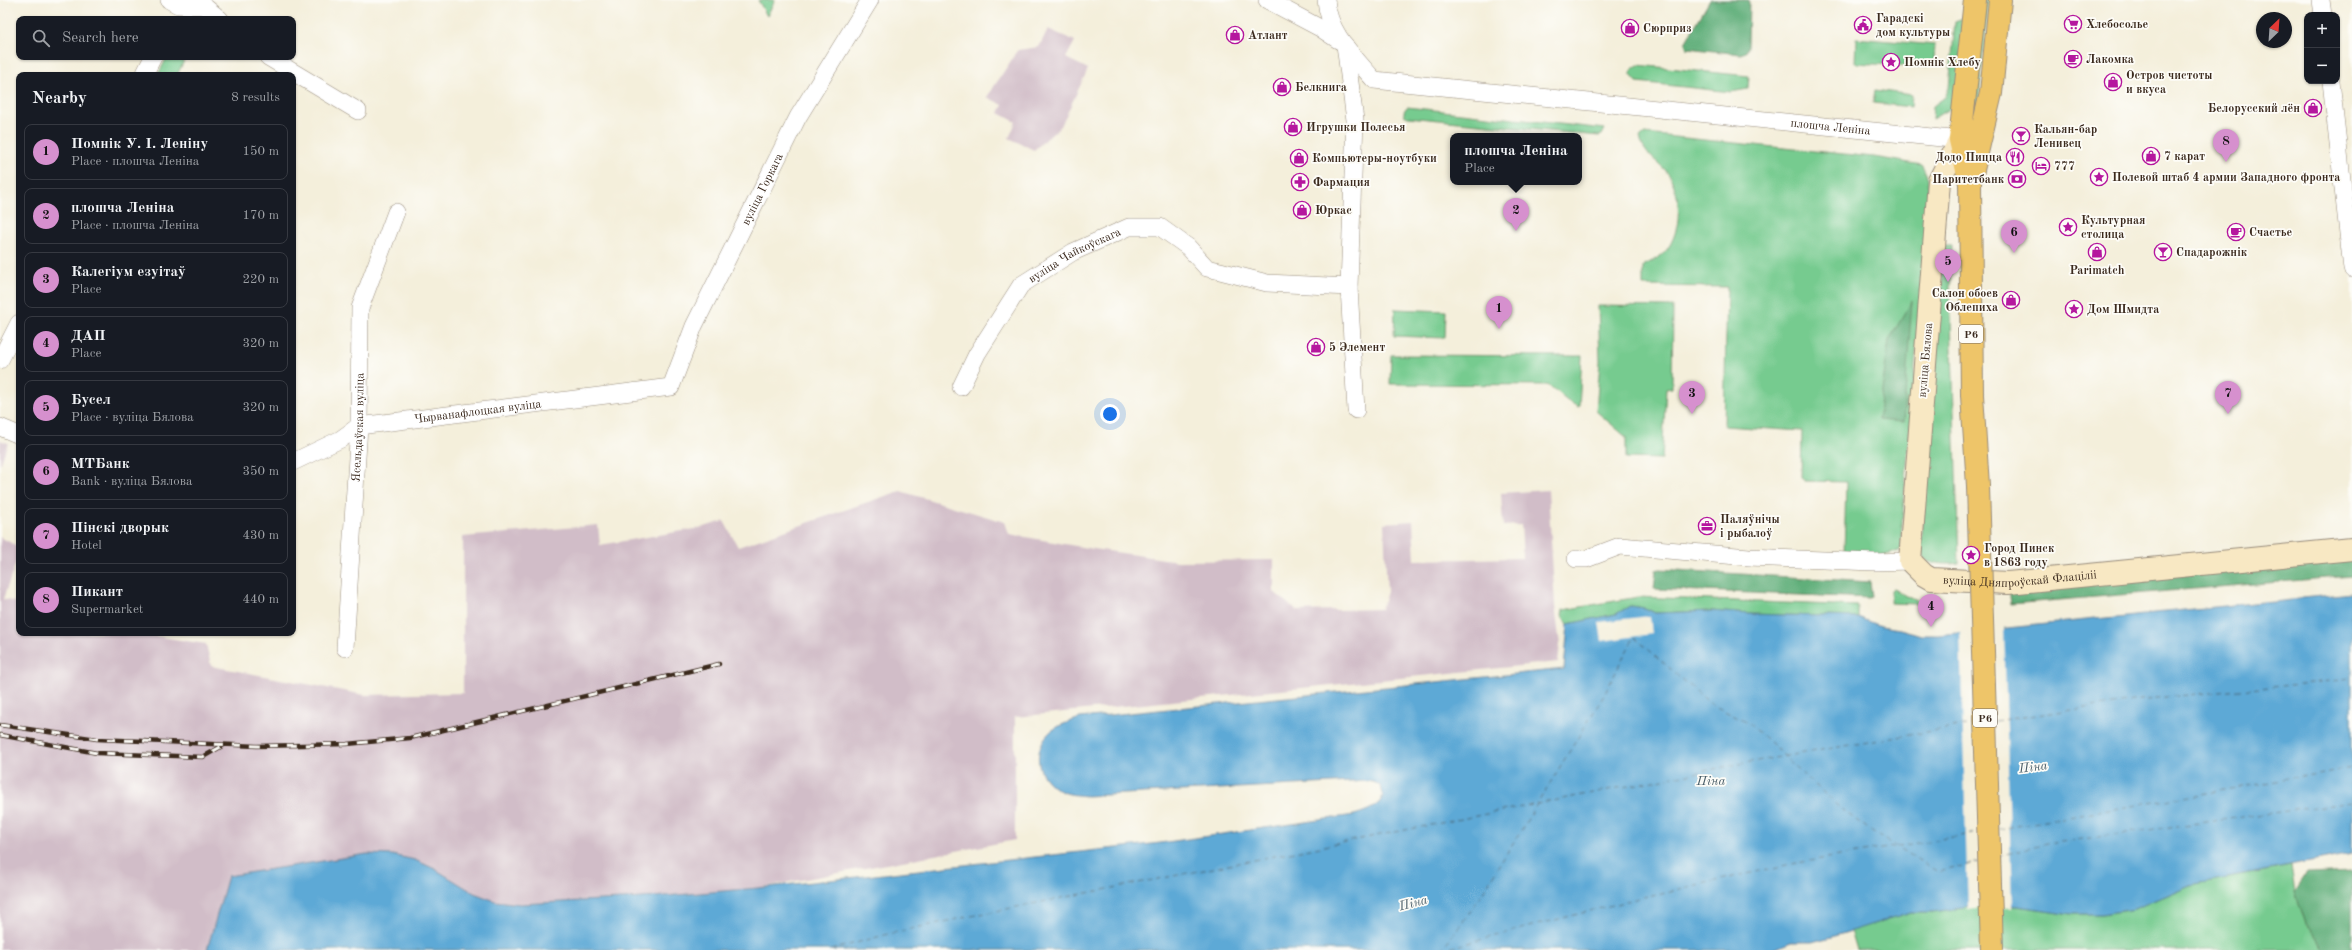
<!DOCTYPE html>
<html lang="en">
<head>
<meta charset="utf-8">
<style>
	:root { --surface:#171b24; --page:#242831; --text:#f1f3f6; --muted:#9ea1a6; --line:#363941; --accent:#d690ce }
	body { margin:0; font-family:"Old Standard TT",serif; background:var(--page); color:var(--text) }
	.controls { position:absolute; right:12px; top:12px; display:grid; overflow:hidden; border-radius:8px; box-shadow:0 1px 3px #0004 }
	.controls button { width:36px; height:36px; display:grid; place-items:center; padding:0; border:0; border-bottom:1px solid var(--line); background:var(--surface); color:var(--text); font:20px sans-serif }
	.compass { position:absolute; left:2256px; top:12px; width:36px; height:36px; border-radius:50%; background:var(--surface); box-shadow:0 1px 3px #0004; rotate:25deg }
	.you { position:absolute; left:1110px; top:414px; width:14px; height:14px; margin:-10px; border:3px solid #fff; border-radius:50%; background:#1a73e8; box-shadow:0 0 0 6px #1a73e833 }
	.badge { display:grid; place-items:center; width:26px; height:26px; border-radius:50%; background:var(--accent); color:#111; font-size:13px; font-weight:700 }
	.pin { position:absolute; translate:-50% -33px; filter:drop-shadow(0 1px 2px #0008) }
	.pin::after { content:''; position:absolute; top:21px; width:14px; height:12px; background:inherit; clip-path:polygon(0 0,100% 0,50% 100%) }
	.popup { position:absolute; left:1450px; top:133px; width:132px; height:52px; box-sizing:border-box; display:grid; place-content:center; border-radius:8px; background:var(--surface); filter:drop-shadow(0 1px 3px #0005); font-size:13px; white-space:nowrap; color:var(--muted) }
	.popup b { font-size:15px; color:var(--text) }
	.popup::after { content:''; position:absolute; left:50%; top:100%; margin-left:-8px; border:8px solid transparent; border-top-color:var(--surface) }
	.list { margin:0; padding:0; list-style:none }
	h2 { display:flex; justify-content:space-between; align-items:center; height:52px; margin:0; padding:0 16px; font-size:17px }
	h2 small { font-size:13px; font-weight:400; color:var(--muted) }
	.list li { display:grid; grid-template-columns:26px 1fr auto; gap:12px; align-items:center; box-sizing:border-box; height:56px; margin:0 8px 8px; padding:0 8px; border:1px solid var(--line); border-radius:8px }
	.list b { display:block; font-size:15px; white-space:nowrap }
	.list p { margin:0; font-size:13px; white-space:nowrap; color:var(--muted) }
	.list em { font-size:13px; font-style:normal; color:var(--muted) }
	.icon { flex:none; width:22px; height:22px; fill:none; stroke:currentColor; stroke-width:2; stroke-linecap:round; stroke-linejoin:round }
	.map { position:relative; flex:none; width:2352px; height:950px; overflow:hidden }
	.search { position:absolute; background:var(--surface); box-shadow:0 1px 3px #0004; left:16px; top:16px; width:280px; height:44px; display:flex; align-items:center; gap:10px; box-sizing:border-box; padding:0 14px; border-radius:8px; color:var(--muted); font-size:15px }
	.panel { position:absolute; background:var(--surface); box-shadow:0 1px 3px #0004; left:16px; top:72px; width:280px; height:564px; border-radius:8px }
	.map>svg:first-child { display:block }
</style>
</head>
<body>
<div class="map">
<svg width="2352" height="950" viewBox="0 0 2352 950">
	<rect width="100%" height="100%" fill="#fdfcf7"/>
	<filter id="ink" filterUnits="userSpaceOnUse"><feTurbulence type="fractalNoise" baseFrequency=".025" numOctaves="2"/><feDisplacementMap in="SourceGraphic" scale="8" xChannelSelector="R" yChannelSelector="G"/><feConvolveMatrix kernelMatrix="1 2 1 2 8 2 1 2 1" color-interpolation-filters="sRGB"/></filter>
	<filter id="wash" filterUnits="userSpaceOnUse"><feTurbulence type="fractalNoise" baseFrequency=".012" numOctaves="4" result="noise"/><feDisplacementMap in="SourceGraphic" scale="16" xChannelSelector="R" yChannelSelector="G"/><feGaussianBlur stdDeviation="0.9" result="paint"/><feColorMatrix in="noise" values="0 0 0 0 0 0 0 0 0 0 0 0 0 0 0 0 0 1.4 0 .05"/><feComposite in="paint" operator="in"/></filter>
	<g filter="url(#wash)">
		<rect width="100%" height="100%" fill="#f4efdb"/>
		<!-- industrial -->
		<path fill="#d1bdc8" d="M1048 29 1075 41 1066 58 1088 69 1061 126 1034 150 1009 138 1016 122 999 113 1003 105 987 97 1018 50 1039 47Z
			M0 440 8 443 0 465Z
			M1548 490 1555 606 1560 645 1558 662 1015 717V840L758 888 642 898 520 904 495 901 474 893 435 869 229 876 207 950H0V537L19 547V554L3 599 19 603V633H137L206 644 211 666 365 695 463 693V537L598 525 600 545 700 528 724 521 738 547 900 491 1005 522 1009 534 1087 548 1178 561 1274 560V592L1297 611 1381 609 1387 592 1384 523 1413 521 1415 560 1523 558 1521 525 1503 526 1501 493Z"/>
		<!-- green -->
		<path fill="#76cb8f" stroke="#587a56" d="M758 0H775L767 16Z
			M1984 0H1989L1978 107H1973Z
			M1966 18 1955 100 1949 109 1932 119 1933 106 1945 97 1949 88 1955 22Z
			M1856 38 1935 45 1934 60 1927 67 1855 63Z
			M167 57H186L177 75H158Z
			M1638 65 1749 76 1748 89 1731 92 1637 82 1631 75V70Z
			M1875 90 1912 95 1911 107 1873 103Z
			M1407 107 1605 129 1602 135 1599 136 1408 117 1404 115V111Z
			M1645 134 1874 157 1922 165 1928 178V208L1900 550C1885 559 1862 555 1844 555L1846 482 1805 481 1801 478 1802 431 1724 426 1727 287 1643 286V266C1650 262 1661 257 1666 251 1682 230 1682 197 1669 175 1660 161 1642 155 1640 137Z
			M1944 245H1952L1950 287 1959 563C1946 565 1936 564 1925 559L1921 549Z
			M1598 306 1673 307 1672 388 1666 389 1662 459 1626 458V437L1596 411 1600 361Z
			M1395 309 1446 311 1445 338 1394 336Z
			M1391 355 1582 356 1579 407C1566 402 1559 390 1546 385L1390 384Z
			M1893 589 1917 601 1916 604 1890 603 1891 590Z
			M1638 597 1858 606V617L1748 614 1712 611 1655 613 1645 608 1630 606 1616 614 1568 624 1562 616 1563 610Z
			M2291 866 2295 891 2306 924 2327 950H1857L1851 930 1911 912H1933L1987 905 2018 906 2072 914H2102L2135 909 2191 885Z"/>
		<!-- forest -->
		<path fill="#60af7a" stroke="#4e6c4c" d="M1710 0H1749L1748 47 1746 52 1740 54 1687 48 1685 43Z
			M1912 301 1903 422 1878 420 1889 340Z
			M2352 560V576L2011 604 2009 589Z
			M1660 569 1870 582 1872 596 1870 598 1654 589 1656 570Z
			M2352 871V950H2327L2306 924 2295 891 2307 873Z"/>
		<!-- water -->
		<path fill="#5da9d6" stroke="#4c6a7a" d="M2352 593V854L2191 885 2135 909 2102 914H2072L2018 906 1987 905 1933 912H1911L1832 937 1813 942H1791L1772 950H207L228 876 367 854 392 855 415 860 435 869 474 893 495 901 520 904 642 898 758 888 1160 843 1354 815C1364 812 1387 805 1382 790 1381 786 1377 783 1373 782 1366 780 1358 782 1351 782L1087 796C1077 795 1066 795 1057 789 1035 776 1032 748 1051 731 1059 725 1071 721 1080 718L1564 669 1568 624 1616 614 1630 606 1645 608 1655 613 1712 611 1748 614 1858 617 1881 626 1900 629 1922 635H1938Z"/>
		<!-- pier -->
		<path fill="#f4efdb" d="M1650 616 1652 634 1602 641 1599 622Z
			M2004 627 2012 908 1988 907 1968 910 1960 631Z"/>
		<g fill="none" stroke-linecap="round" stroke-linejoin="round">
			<!-- ferry -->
			<path stroke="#495d68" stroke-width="1" stroke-dasharray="5 4" stroke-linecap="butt" d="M1995 721 2147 699 2352 679
				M1999 829 2352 768
				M1999 856 2046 844 2352 802
				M831 950 888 934 971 916 1739 764 1974 724
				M1441 950 1473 908 1603 697 1634 637 1711 704 1750 724 1841 809 1867 828 1938 872 1979 862
				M1442 950 1639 898 1791 864 1978 833"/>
		</g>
	</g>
	<g filter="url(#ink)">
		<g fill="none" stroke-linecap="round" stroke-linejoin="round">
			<defs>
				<g id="street">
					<path d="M169 0 178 5 204 6 220 19"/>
					<path d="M1267 0 1320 28 1338 40"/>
					<path id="s1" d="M1326 0C1329 34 1352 54 1374 80L1971 141"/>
					<path d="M2321 0 2323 15"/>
					<path d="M1345 45 1355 120 1349 287 1356 410"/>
					<path d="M268 57 358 111"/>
					<path d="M144 75 153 57"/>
					<path d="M2331 81 2352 269"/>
					<path d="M0 360 19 323"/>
					<path id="s2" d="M961 387 977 354 1021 285 1073 252 1129 227H1160L1188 247 1207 268 1220 271 1267 283 1349 287"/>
					<path d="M0 427 19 435"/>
					<path id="s3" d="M293 462 341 439 359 426 671 387 694 326 798 117 870 0"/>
					<path d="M1576 559H1586L1620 546 1749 557 1874 562 1910 561"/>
					<path id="s4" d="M345 648 359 426 360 308 396 212"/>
				</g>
				<g id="secondary">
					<path id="s5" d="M1960 140 1939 181 1910 561 1924 575 1931 579 2008 583 2352 549"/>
				</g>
				<path id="primary" d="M1975 0 1960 140 1970 183 1972 395 1978 486
					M1971 178 1991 93 2000 0"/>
			</defs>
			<!-- street casing -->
			<use href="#street" stroke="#988c7c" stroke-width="18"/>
			<!-- secondary casing -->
			<use href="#secondary" stroke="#988c7c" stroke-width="24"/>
			<!-- primary casing -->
			<use href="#primary" stroke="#988c7c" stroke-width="24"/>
			<!-- street -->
			<use href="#street" stroke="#fff" stroke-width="17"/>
			<!-- secondary -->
			<use href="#secondary" stroke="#f8e8c3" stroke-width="22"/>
			<!-- primary -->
			<use href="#primary" stroke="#eec569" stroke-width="22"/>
			<defs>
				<path id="rail" d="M0 725 97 739 257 746 347 744 410 738 719 664
					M0 735 97 753 203 757 224 745"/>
			</defs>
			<!-- rail casing -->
			<use href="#rail" stroke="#3b2a1e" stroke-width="4.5"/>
			<!-- rail -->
			<use href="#rail" stroke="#fdfcf7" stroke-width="3" stroke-dasharray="9" stroke-linecap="butt"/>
			<defs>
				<path id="primary-bridge" d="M1978 486 1992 950"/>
			</defs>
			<!-- primary-bridge casing -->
			<use href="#primary-bridge" stroke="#988c7c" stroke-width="24" stroke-linecap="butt"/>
			<!-- primary-bridge -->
			<use href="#primary-bridge" stroke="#eec569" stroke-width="22"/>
		</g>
	</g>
	<!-- icons -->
	<defs>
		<symbol id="supermarket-ring" viewBox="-11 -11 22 22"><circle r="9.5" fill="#fdfcf7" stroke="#b5179e" stroke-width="1.5"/><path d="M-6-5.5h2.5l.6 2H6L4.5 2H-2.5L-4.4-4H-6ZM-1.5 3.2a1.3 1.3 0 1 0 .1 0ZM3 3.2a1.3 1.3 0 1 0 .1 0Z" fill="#b5179e"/></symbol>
		<symbol id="civic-ring" viewBox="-11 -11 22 22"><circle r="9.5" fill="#fdfcf7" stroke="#b5179e" stroke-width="1.5"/><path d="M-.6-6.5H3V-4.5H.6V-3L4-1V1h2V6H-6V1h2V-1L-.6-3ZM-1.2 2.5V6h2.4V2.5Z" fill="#b5179e"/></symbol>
		<symbol id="shop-ring" viewBox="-11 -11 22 22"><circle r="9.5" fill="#fdfcf7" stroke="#b5179e" stroke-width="1.5"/><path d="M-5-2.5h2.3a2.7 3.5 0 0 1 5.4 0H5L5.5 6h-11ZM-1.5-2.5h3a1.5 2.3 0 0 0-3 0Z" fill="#b5179e"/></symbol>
		<symbol id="cafe-ring" viewBox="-11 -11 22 22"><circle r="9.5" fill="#fdfcf7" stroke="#b5179e" stroke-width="1.5"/><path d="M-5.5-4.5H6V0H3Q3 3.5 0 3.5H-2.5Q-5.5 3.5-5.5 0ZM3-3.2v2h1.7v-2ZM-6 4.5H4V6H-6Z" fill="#b5179e"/></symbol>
		<symbol id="sight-ring" viewBox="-11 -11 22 22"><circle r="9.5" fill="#fdfcf7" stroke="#b5179e" stroke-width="1.5"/><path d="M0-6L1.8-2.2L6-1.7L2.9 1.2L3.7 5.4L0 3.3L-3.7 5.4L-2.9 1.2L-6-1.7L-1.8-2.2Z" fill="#b5179e"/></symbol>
		<symbol id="bar-ring" viewBox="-11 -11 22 22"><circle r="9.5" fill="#fdfcf7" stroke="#b5179e" stroke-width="1.5"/><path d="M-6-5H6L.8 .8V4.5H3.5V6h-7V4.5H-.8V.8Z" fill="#b5179e"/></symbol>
		<symbol id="restaurant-ring" viewBox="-11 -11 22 22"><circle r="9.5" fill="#fdfcf7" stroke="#b5179e" stroke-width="1.5"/><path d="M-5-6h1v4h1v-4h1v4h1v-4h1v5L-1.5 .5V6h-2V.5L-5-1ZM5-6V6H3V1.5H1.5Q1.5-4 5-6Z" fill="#b5179e"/></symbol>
		<symbol id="hotel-ring" viewBox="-11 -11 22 22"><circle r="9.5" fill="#fdfcf7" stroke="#b5179e" stroke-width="1.5"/><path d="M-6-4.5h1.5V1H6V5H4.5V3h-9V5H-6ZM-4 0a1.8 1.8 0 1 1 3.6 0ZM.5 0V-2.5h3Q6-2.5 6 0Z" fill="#b5179e"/></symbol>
		<symbol id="bank-ring" viewBox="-11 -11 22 22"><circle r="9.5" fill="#fdfcf7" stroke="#b5179e" stroke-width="1.5"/><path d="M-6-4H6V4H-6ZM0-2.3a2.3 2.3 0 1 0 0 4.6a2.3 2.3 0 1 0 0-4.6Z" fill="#b5179e"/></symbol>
		<symbol id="pharmacy-ring" viewBox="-11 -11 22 22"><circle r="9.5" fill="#fdfcf7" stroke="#b5179e" stroke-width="1.5"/><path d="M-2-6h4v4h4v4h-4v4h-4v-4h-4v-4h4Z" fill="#b5179e"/></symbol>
		<symbol id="office-ring" viewBox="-11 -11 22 22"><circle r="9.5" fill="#fdfcf7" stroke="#b5179e" stroke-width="1.5"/><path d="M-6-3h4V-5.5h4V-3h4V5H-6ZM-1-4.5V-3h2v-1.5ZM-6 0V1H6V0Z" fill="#b5179e"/></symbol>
	</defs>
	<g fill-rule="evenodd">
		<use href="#supermarket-ring" x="2063" y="14" width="20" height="20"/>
		<use href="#civic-ring" x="1853" y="15" width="20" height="20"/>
		<use href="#shop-ring" x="1620" y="18" width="20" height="20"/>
		<use href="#shop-ring" x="1225" y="25" width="20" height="20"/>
		<use href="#cafe-ring" x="2063" y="49" width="20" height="20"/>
		<use href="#sight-ring" x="1881" y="52" width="20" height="20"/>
		<use href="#shop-ring" x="2103" y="72" width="20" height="20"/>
		<use href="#shop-ring" x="1272" y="77" width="20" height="20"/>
		<use href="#shop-ring" x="2303" y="98" width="20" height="20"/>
		<use href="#shop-ring" x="1283" y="117" width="20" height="20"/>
		<use href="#bar-ring" x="2011" y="126" width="20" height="20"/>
		<use href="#shop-ring" x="2141" y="146" width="20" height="20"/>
		<use href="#restaurant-ring" x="2005" y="147" width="20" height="20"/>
		<use href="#shop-ring" x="1289" y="148" width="20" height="20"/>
		<use href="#hotel-ring" x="2031" y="156" width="20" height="20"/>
		<use href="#sight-ring" x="2089" y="167" width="20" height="20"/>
		<use href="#bank-ring" x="2007" y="169" width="20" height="20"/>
		<use href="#pharmacy-ring" x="1290" y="172" width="20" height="20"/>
		<use href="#shop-ring" x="1292" y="200" width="20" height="20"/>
		<use href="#sight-ring" x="2058" y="217" width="20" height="20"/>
		<use href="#cafe-ring" x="2226" y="222" width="20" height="20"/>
		<use href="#shop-ring" x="2087" y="242" width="20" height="20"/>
		<use href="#bar-ring" x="2153" y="242" width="20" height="20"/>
		<use href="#shop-ring" x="2001" y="290" width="20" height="20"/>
		<use href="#sight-ring" x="2064" y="299" width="20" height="20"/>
		<use href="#shop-ring" x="1306" y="337" width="20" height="20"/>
		<use href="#office-ring" x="1697" y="516" width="20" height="20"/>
		<use href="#sight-ring" x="1961" y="545" width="20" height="20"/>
	</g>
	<g text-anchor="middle" stroke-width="3.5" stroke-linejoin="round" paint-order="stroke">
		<!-- shield labels -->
		<g fill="#fdfcf7" stroke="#75695f" stroke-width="1">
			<rect x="1959" y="325" width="24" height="18" rx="3"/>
			<rect x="1973" y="709" width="24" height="18" rx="3"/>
		</g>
		<g font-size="11" font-weight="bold" fill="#3b2a1e">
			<text x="1971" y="338">Р6</text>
			<text x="1985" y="722">Р6</text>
		</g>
		<!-- poi labels -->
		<g font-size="12" font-weight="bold" fill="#3b2a1e" stroke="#fdfcf7" text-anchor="start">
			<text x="1876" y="22">Гарадскі<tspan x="1876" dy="14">дом культуры</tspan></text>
			<text x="2086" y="28">Хлебосолье</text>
			<text x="1643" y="32">Сюрприз</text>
			<text x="1248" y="39">Атлант</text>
			<text x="2086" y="63">Лакомка</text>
			<text x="1904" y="66">Помнік Хлебу</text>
			<text x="2126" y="79">Остров чистоты<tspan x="2126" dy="14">и вкуса</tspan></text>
			<text x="1295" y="91">Белкнига</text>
			<text x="2300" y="112" text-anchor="end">Белорусский лён</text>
			<text x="1306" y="131">Игрушки Полесья</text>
			<text x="2034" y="133">Кальян-бар<tspan x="2034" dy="14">Ленивец</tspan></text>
			<text x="2164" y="160">7 карат</text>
			<text x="2002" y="161" text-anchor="end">Додо Пицца</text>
			<text x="1312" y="162">Компьютеры-ноутбуки</text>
			<text x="2054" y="170">777</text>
			<text x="2112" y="181">Полевой штаб 4 армии Западного фронта</text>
			<text x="2004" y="183" text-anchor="end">Паритетбанк</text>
			<text x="1313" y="186">Фармация</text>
			<text x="1315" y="214">Юркас</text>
			<text x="2081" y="224">Культурная<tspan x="2081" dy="14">столица</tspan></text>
			<text x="2249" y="236">Счастье</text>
			<text x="2176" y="256">Спадарожнік</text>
			<text x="2097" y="274" text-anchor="middle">Parimatch</text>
			<text x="1998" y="297" text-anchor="end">Салон обоев<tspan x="1998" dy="14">Облепиха</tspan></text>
			<text x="2087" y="313">Дом Шмидта</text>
			<text x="1329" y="351">5 Элемент</text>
			<text x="1720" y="523">Паляўнічы<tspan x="1720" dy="14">і рыбалоў</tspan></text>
			<text x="1984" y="552">Город Пинск<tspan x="1984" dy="14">в 1863 году</tspan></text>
		</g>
		<!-- street labels -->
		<g font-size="12" fill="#3b2a1e" stroke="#fdfcf7">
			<text dy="4" stroke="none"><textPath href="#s1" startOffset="554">плошча Леніна</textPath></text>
			<text dy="4" stroke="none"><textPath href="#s3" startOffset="608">вуліца Горкага</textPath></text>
			<text dy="4" stroke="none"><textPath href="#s2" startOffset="180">вуліца Чайкоўскага</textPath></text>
			<text transform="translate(1925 360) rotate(-85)" y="4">вуліца Бялова</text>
			<text dy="4" stroke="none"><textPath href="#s3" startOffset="195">Чырванафлоцкая вуліца</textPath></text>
			<text dy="4" stroke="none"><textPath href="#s4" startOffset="221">Ясельдаўская вуліца</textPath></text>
			<text dy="4" stroke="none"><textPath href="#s5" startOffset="544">вуліца Дняпроўскай Флаціліі</textPath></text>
		</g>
		<!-- water labels -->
		<g font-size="13" font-style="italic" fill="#495d68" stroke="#fdfcf7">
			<text transform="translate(2033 766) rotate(-7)" y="5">Піна</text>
			<text x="1711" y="785">Піна</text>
			<text transform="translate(1413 902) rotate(-15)" y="5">Піна</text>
		</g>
	</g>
</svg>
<div class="controls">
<button>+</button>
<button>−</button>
</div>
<svg class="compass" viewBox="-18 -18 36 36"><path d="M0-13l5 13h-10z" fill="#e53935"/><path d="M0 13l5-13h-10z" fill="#9ea1a6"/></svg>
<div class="you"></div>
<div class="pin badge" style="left:1499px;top:329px">1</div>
<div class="pin badge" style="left:1516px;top:231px">2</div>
<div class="popup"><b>плошча Леніна</b>Place</div>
<div class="pin badge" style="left:1692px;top:414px">3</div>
<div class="pin badge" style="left:1931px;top:627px">4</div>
<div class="pin badge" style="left:1948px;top:282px">5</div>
<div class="pin badge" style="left:2014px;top:253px">6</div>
<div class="pin badge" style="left:2228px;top:414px">7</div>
<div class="pin badge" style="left:2226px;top:162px">8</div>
<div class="search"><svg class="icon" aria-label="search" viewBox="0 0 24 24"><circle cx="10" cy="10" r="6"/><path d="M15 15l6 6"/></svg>Search here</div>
<section class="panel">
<h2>Nearby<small>8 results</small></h2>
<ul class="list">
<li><span class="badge">1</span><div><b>Помнік У. І. Леніну</b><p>Place · плошча Леніна</p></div><em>150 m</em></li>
<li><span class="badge">2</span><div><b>плошча Леніна</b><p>Place · плошча Леніна</p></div><em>170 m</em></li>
<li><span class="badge">3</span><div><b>Калегіум езуітаў</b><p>Place</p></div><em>220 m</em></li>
<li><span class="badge">4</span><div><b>ДАП</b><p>Place</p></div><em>320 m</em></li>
<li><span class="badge">5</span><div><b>Бусел</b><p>Place · вуліца Бялова</p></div><em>320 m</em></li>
<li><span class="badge">6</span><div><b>МТБанк</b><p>Bank · вуліца Бялова</p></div><em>350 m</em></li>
<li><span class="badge">7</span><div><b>Пінскі дворык</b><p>Hotel</p></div><em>430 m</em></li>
<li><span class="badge">8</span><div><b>Пикант</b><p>Supermarket</p></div><em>440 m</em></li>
</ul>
</section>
</div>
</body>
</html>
